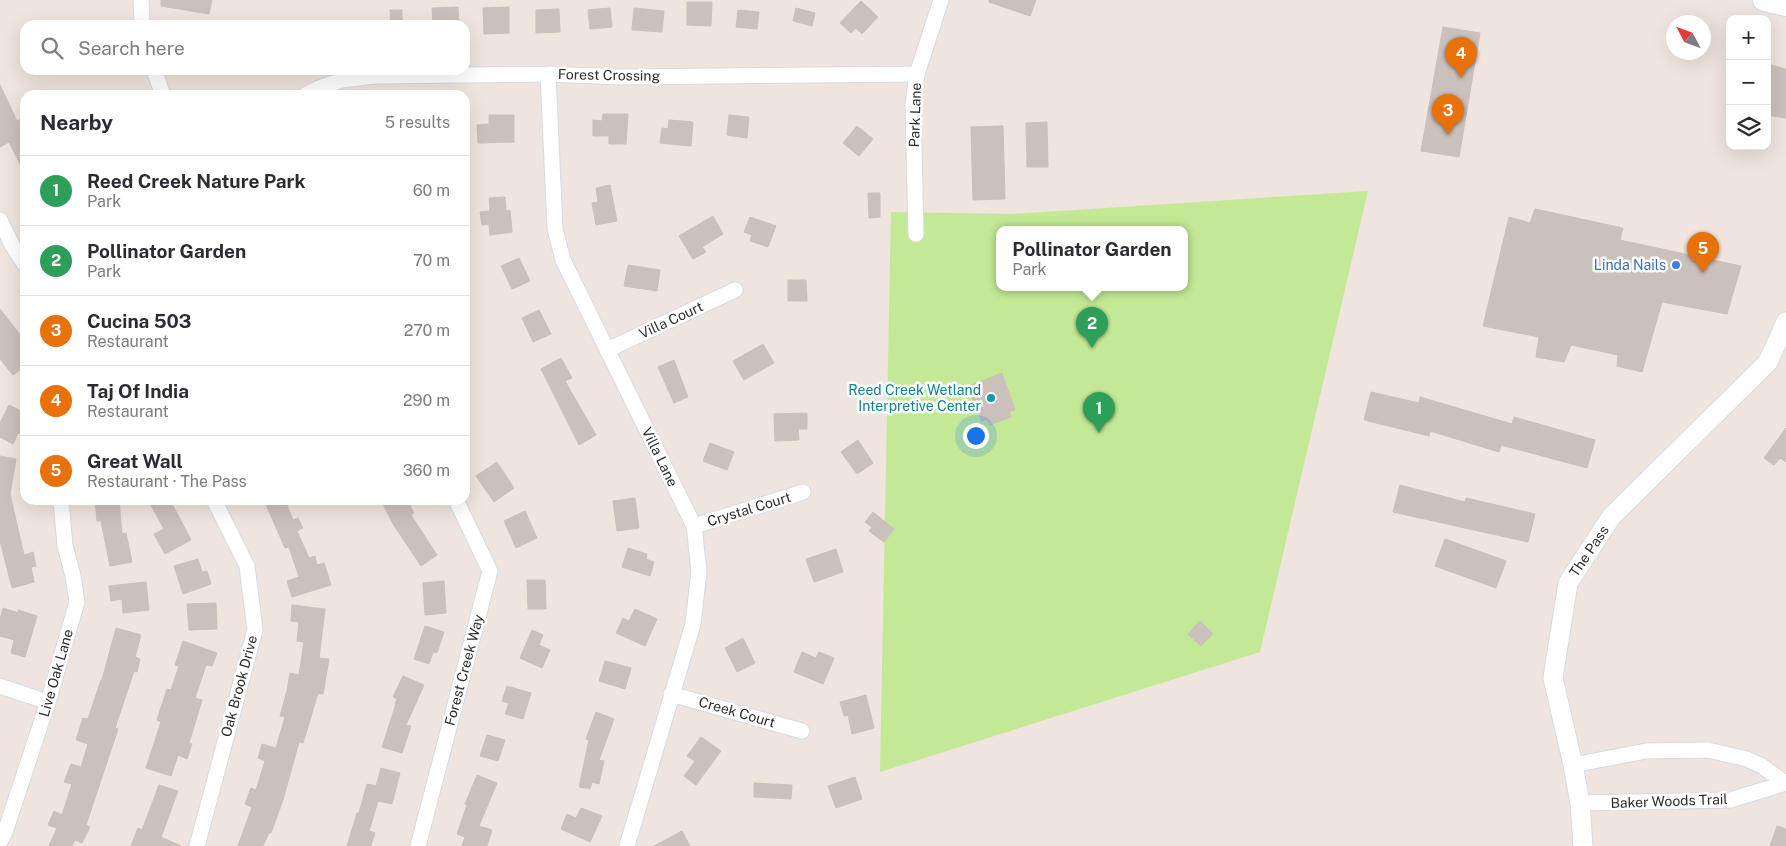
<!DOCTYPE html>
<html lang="en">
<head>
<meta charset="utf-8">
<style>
	:root { --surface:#fff; --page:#f2f2f3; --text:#2b2b33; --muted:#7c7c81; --line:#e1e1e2; --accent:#7c3aed }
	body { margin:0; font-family:"Public Sans",sans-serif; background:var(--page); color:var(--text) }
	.controls { position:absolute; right:15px; top:15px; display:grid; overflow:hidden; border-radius:10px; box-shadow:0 5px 20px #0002 }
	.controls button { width:45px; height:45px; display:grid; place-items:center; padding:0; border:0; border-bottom:1px solid var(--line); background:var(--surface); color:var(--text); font:25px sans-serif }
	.compass { position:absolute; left:1666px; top:15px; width:45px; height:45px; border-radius:50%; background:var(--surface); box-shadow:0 5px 20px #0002; rotate:311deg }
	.you { position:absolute; left:975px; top:435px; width:18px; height:18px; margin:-12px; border:4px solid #fff; border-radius:50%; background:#1a73e8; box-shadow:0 0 0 8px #1a73e833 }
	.badge { display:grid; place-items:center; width:32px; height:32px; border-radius:50%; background:var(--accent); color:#fff; font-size:16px; font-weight:700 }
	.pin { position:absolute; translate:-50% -41px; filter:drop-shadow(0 1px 2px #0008) }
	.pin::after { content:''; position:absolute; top:26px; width:18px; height:15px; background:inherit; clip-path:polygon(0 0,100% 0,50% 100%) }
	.popup { position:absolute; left:996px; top:226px; width:192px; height:65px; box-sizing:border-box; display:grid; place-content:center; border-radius:10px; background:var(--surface); filter:drop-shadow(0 1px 4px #0005); font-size:16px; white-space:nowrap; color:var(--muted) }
	.popup b { font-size:19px; color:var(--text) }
	.popup::after { content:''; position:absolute; left:50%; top:100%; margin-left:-10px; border:10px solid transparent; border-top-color:var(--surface) }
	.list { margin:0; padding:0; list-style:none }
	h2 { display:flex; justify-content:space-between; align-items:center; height:65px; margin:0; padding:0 20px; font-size:21px }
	h2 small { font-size:16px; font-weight:400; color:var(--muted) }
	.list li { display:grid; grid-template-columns:32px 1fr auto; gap:15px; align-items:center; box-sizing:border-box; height:70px; padding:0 20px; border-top:1px solid var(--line) }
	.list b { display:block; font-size:19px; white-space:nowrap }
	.list p { margin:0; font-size:16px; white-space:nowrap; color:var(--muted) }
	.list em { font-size:16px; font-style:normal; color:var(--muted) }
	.icon { flex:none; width:28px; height:28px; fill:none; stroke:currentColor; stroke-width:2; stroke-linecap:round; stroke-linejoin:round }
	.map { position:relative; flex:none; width:1786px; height:846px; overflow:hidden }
	.search { position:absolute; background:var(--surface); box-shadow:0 5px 20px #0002; left:20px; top:20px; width:450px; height:55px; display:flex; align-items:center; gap:12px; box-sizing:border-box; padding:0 18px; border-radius:15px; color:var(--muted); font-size:19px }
	.panel { position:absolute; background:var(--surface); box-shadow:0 5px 20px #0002; left:20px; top:90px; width:450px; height:415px; border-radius:15px }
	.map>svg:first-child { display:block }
</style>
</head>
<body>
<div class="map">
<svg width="1786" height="846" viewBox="0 0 1786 846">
	<rect width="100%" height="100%" fill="#efe4de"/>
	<!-- green -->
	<path fill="#c3e996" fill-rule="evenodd" d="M1368 191 1260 652 880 772 891 212 1012 214ZM1000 229H1184V287H1000Z"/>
	<!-- building -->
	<path fill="#cac1bd" stroke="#cbc0b7" d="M161 0H212L209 14 161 6Z
		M989 0H1036L1030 16 989 2Z
		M861 1 878 17 862 34 856 28 851 33 840 23Z
		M687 2H712L711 26 687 25Z
		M458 7 459 25H433L432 8Z
		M509 7V33L484 34 483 8Z
		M610 8 612 27 590 29 588 10Z
		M634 8 664 11 662 32 632 30Z
		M796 8 815 13 812 26 793 21Z
		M559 9 560 32 536 33V10Z
		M390 10H402V25H391Z
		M738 10 759 12 757 29 736 27Z
		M1443 27 1480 33 1459 157 1421 151Z
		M1767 64 1786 69V118L1767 115Z
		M0 85 17 121 25 117V174L9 142 0 147Z
		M603 114H628L626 144H609V136H593V120L602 121Z
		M489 115H514V142L478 143 477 125 489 124Z
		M729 115 749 117 747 138 727 135Z
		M669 120 693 122 691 146 660 143 662 128 668 129Z
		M1047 122 1048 167H1027L1026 123Z
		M857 126 873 139 859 156 843 143Z
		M1003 126 1005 199 973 200 971 127Z
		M610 185 617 221 596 225 592 203 598 202 596 188Z
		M868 193H880V217L869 218Z
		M505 197 506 211 510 210 512 232 490 235 489 224 482 225 480 212 490 211 489 198Z
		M1535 209 1623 228 1620 240 1741 266 1727 314 1662 302 1642 372 1617 366 1618 355 1571 345 1564 362 1536 357 1539 337 1483 326 1509 217 1530 223Z
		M713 216 723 234 702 247 706 252 693 259 679 236Z
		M750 217 776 226 768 247 750 241 752 235 744 232Z
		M519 258 530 281 512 289 501 266Z
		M628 265 660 270 657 291 624 286Z
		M788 280H806L807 301H788Z
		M0 309 25 341V366L13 375 0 359Z
		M539 310 551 334 533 342 522 318Z
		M763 344 774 363 744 380 733 361Z
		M561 358 572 378 565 381 596 435 579 445 541 369Z
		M674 360 688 397 674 403 658 367Z
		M1002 373 1015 410 1009 412 1011 417 990 425 987 419 982 422 967 387Z
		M1371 392 1419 403 1420 397 1512 424 1514 417 1595 440 1587 468 1501 445 1499 452 1430 431 1429 436 1364 420Z
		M9 405 25 413V429L22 435 18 433 13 444 0 437V423Z
		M807 413V429H798L799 440 775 441 774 414Z
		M1786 428V462L1780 458 1774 465 1764 458Z
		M858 440 873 463 857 474 841 452Z
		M710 443 734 452 727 470 703 461Z
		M0 456 16 459 10 494 24 555 33 552 36 566 31 567 34 582 12 588 0 541Z
		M497 462 514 488 494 502 476 476Z
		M1400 485 1465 502 1466 498 1535 514 1528 542 1393 512Z
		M635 498 639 528 617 531 613 501Z
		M95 500H119L122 534 126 533 132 562 110 566 101 521H97Z
		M148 500H170L191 540 165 554 154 534 164 529Z
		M264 500H285L293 520 298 518 303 528 297 531 309 558 315 556 317 565 324 563 331 585 292 597 287 581 299 577 289 547 285 548Z
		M381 500H407L414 513 411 515 437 555 421 566 393 524Z
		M525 511 537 538 516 548 504 521Z
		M873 512 894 529 884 542 869 531 872 527 865 522Z
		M1445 539 1506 561 1496 588 1435 566Z
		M628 548 647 554 646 559 654 562 650 576 622 567Z
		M836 549 843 572 814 582 806 559Z
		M198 559 202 572 207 571 211 584 183 594 174 566Z
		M527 580H545L546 609H528Z
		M444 581 446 613 425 615 423 583Z
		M146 582 149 610 123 613 122 599 111 601 109 586Z
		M216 603 217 629 189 630 187 604Z
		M292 605 325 609 319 658 329 659 323 694 318 693 303 743 299 742 283 800 271 833H269L263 846H238L252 807 245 804 251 788 256 790 265 761 258 758 262 744 276 748 285 717 280 716 287 691 290 673 299 675 304 642 297 641 299 622 291 621Z
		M3 608 19 613 18 610 37 616 25 657 11 653 14 640 0 636V619Z
		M635 609 657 619 645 646 616 633 623 618 629 621Z
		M1200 621 1213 634 1201 646 1188 634Z
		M425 626 444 632 437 653 433 652 429 664 414 659Z
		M116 628 141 635 135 657 140 659 137 672 134 671 115 728 118 729 86 825 90 827 82 843 75 840 72 846H49L57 828 48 825 54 811 62 815 72 784 64 782 71 764 81 767 88 744 76 740 83 718 88 719 101 680H102Z
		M532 630 543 635 539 645 550 650 542 668 520 658Z
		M743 638 755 663 737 672 725 648Z
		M183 641 217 653 212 666 206 665 195 698 202 700 189 743 192 744 187 759 178 755 171 776 146 768 161 722 157 720 167 689 171 690 179 666 175 665Z
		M802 652 816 658 819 652 834 658 823 684 794 672Z
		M605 661 631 668 625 689 599 681Z
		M403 676 424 685 406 725 411 726 402 753 382 747 396 704H395L397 699 393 697Z
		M507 686 531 693 523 719 505 714 509 703 502 701Z
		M866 695 874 728 852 734 848 715 844 716 840 702Z
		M596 712 614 719 599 760 604 761 599 784 592 782 590 789 579 787 589 740 586 739Z
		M487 735 505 740 498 761 480 756Z
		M701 737 721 751 696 785 684 776 695 761 687 756Z
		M381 768 400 773 392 804 378 801 369 831 375 833 371 846H347L357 813H359L367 784 376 786Z
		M477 775 497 783 479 826 492 830 487 846H462L465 837 457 834 467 805 465 804Z
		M855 777 862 799 836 808 828 786Z
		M754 783 792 785 791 799 754 797Z
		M159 785 178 791 161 837 181 846H131L138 828 142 830Z
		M581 808 602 816 590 842 561 829 567 814 576 818Z
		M1777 826 1786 829V846H1770Z
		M682 831 690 846H654Z"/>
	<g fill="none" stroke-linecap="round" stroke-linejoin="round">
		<defs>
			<path id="minor" d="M141 0 142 25
				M154 70 163 95
				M548 74 555 229 563 260 694 526 699 571 693 624 627 846
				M305 95 319 88 342 80 375 76 548 74 619 77 917 74
				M0 220 12 245 25 265
				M916 234 913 104 917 74 941 0
				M607 350 735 290
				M694 526 803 492
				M0 686 48 702
				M671 694 802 731
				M1573 765 1646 751 1708 750 1747 759 1762 766 1785 783
				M1580 803 1730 800 1786 783
				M0 842 5 832 48 702 77 602 73 576 65 546 61 500
				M197 846 255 630 247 566 214 500
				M418 846 490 571 456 500"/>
			<path id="tertiary" d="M1583 846 1580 803 1573 765 1553 678 1568 583 1611 517 1768 362 1786 322"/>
			<path id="secondary" d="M1764 0 1786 5"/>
		</defs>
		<!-- minor casing -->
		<use href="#minor" stroke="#d3dae6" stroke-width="17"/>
		<!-- tertiary casing -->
		<use href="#tertiary" stroke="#d3dae6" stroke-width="21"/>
		<!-- secondary casing -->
		<use href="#secondary" stroke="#d3dae6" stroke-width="24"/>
		<!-- minor -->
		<use href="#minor" stroke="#fff" stroke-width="15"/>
		<!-- tertiary -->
		<use href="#tertiary" stroke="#fff" stroke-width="19"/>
		<!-- secondary -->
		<use href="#secondary" stroke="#fff" stroke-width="22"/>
	</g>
	<!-- markers -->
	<circle fill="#3f7fe0" stroke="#fff" stroke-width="2" cx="1676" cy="265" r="5"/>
	<circle fill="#0f9aa8" stroke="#fff" stroke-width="2" cx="991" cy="398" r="5"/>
	<g text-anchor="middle" stroke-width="5" stroke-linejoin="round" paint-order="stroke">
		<!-- street labels -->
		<g font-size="14" fill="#2c2c2c" stroke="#fff">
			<text transform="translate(609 75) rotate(1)" y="5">Forest Crossing</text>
			<text transform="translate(915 115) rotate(-88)" y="5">Park Lane</text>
			<text transform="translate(671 320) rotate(-25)" y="5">Villa Court</text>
			<text transform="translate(660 457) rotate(64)" y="5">Villa Lane</text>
			<text transform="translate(749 509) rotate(-17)" y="5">Crystal Court</text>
			<text transform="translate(1589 551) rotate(-56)" y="5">The Pass</text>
			<text transform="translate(464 670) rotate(-75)" y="5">Forest Creek Way</text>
			<text transform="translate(56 673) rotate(-74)" y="5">Live Oak Lane</text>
			<text transform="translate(239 686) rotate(-75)" y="5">Oak Brook Drive</text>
			<text transform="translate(737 712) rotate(16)" y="5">Creek Court</text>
			<text transform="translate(1669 801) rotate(-2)" y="5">Baker Woods Trail</text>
		</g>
		<!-- shop labels -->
		<g font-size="14" fill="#366cbe" stroke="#fff" text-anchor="end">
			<text x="1666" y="270">Linda Nails</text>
		</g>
		<!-- culture labels -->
		<g font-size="14" fill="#0d838f" stroke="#fff" text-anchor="end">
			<text x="981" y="395">Reed Creek Wetland<tspan x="981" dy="16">Interpretive Center</tspan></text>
		</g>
	</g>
</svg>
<div class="controls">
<button>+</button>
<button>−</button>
<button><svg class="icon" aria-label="layers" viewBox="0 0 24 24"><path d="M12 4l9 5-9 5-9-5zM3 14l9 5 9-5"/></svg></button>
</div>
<svg class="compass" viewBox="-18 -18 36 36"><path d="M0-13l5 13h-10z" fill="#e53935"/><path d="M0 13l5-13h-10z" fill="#7c7c81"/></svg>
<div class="you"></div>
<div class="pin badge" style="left:1099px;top:433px;background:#2e9e5b">1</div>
<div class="pin badge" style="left:1092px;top:348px;background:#2e9e5b">2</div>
<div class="popup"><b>Pollinator Garden</b>Park</div>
<div class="pin badge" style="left:1448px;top:135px;background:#e8710a">3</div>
<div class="pin badge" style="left:1461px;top:78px;background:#e8710a">4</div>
<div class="pin badge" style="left:1703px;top:273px;background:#e8710a">5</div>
<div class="search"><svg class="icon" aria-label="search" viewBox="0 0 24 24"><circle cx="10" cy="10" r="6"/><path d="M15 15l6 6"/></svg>Search here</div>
<section class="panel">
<h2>Nearby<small>5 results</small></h2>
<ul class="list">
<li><span class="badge" style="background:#2e9e5b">1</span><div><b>Reed Creek Nature Park</b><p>Park</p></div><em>60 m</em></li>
<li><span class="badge" style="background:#2e9e5b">2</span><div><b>Pollinator Garden</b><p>Park</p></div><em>70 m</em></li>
<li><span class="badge" style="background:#e8710a">3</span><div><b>Cucina 503</b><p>Restaurant</p></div><em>270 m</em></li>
<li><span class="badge" style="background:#e8710a">4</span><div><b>Taj Of India</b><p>Restaurant</p></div><em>290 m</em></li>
<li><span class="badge" style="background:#e8710a">5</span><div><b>Great Wall</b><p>Restaurant · The Pass</p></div><em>360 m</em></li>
</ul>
</section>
</div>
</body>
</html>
